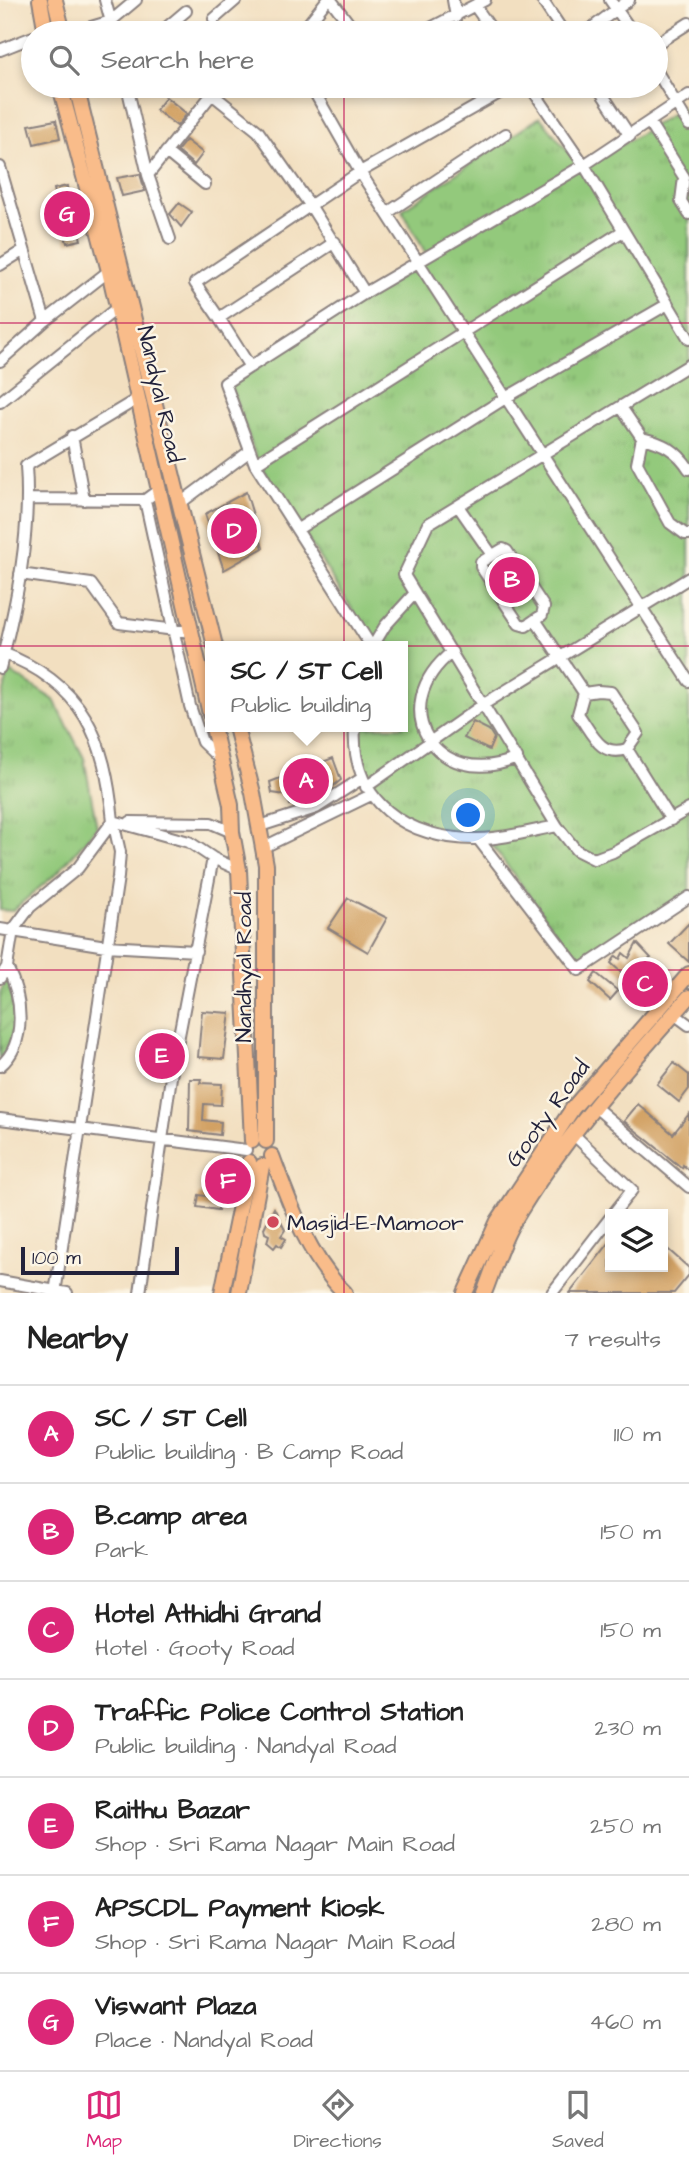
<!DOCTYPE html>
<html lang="en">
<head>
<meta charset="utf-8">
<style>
	:root { --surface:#fff; --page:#f6f6f6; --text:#222; --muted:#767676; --line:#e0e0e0; --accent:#db2777 }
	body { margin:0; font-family:"Architects Daughter",sans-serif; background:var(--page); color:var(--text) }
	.controls { position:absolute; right:21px; bottom:21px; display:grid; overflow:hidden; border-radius:0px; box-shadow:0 4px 10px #0003 }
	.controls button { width:63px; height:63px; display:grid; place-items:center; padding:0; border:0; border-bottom:2px solid var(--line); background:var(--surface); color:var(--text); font:35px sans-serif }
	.scale { position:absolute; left:21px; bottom:18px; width:158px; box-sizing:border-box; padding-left:7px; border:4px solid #22223b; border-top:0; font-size:19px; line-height:24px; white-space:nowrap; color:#22223b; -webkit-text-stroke:5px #fcf5e5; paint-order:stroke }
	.you { position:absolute; left:469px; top:816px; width:24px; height:24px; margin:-18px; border:5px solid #fff; border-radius:50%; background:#1a73e8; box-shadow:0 0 0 10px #1a73e833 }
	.badge { display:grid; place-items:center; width:46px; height:46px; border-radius:50%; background:var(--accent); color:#fff; font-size:23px; font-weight:700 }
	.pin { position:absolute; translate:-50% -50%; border:4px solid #fff; box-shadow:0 2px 7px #0006 }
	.popup { position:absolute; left:205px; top:641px; width:203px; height:91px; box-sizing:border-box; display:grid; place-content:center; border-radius:0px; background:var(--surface); filter:drop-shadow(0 2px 5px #0005); font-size:23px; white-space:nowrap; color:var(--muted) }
	.popup b { font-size:26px; color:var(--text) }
	.popup::after { content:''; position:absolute; left:50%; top:100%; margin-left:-14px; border:14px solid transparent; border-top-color:var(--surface) }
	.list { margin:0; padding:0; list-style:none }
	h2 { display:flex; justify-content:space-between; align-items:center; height:91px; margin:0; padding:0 28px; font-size:30px }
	h2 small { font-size:23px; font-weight:400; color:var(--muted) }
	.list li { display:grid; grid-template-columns:46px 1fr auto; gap:21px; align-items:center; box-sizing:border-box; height:98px; padding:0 28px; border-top:2px solid var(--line) }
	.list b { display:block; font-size:26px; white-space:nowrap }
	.list p { margin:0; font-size:23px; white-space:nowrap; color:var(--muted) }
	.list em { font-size:23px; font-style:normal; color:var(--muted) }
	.icon { flex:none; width:38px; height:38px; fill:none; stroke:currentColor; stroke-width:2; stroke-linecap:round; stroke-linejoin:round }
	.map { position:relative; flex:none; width:689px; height:1293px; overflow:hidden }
	.search { position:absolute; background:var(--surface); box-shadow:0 4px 10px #0003; left:21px; right:21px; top:21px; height:77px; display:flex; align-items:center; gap:18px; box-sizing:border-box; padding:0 24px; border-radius:38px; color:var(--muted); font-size:26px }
	.sheet { height:777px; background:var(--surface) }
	nav { display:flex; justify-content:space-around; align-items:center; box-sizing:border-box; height:98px; border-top:2px solid var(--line); background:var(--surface); font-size:19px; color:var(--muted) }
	nav a { display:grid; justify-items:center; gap:4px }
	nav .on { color:var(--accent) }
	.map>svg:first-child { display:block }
</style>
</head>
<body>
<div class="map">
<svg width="689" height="1293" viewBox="0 0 689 1293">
	<defs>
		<pattern id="park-tufts" width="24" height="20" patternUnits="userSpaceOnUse" patternTransform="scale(1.75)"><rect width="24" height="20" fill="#93c97b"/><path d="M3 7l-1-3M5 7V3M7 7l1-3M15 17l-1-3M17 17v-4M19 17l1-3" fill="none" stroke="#7eac6b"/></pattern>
		<pattern id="garden-furrows" width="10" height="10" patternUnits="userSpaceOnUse" patternTransform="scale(1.75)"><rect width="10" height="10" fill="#93c97b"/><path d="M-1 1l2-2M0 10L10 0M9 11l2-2" fill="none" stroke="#7eac6b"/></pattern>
	</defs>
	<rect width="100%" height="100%" fill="#fcf5e5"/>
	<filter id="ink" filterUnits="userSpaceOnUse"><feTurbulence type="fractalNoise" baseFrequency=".0143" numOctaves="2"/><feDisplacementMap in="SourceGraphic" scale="14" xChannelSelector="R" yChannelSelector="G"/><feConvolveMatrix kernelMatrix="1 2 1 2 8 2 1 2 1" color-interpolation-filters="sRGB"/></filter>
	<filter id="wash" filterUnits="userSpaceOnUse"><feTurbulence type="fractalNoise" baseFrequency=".00686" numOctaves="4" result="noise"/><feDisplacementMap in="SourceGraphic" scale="28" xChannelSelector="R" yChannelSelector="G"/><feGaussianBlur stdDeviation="1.57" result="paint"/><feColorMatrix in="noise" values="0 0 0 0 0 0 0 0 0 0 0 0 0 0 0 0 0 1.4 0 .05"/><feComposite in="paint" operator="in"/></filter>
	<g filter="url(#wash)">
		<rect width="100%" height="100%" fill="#f2dfc0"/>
		<!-- park -->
		<path fill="url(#park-tufts)" stroke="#5a765b" stroke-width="2" d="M689 104V895L580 965 483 833C416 834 354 801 359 727H402V646H376L371 639 257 460 230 385 429 259 402 210 540 117 582 169Z
			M9 671 54 700 84 758 97 827 58 872 12 911 0 910V707Z"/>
		<!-- garden -->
		<path fill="url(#garden-furrows)" stroke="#5a765b" stroke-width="2" d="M5 982 9 983C14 1005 19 1041 0 1058V993Z"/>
		<g id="blocks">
			<!-- building -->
			<path fill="#d2a163" d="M166 97 187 114 177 126 156 110Z
				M56 120 60 138 34 144 29 125Z
				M186 140 203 153 194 165 177 151Z
				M140 174 145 191 122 196 117 178Z
				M67 186 81 240 67 243 54 189Z
				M179 203 192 212 181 227 170 214Z
				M246 492 263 548 224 570 205 514Z
				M473 722 489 730 494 738 489 750 464 738Z
				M333 758 341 780 327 791 290 805 286 795 272 793 270 782Z
				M348 898 387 918 368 952 328 928Z
				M689 923V962L669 944Z
				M637 943 651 958 636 968 660 987 649 998 611 963 616 956 620 959 623 953 629 958Z
				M596 973 618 991 610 1000 590 982Z
				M202 1011 230 1013 224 1059 198 1057Z
				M674 1063 689 1075V1089L679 1102 657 1084Z
				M190 1079H201L200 1083 222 1084 221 1105 204 1104 203 1120 221 1122 220 1135 189 1131Z
				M638 1104 673 1134 689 1114V1170L683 1165 682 1168 624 1121Z
				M199 1195 220 1198 218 1210 197 1207Z
				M274 1208 285 1230 281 1236 286 1239 281 1247 277 1244 274 1248 267 1242 269 1235 265 1233 264 1228Z
				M610 1242V1267H663V1245L689 1268V1275L674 1293H570Z"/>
		</g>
	</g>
	<g filter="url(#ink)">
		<use href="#blocks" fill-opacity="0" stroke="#8a807e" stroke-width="2"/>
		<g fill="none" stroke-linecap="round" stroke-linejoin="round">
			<defs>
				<path id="minor" d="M105 0 114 33
					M331 0 356 33
					M453 0 456 17
					M542 0 564 33
					M610 0 633 33
					M475 6 494 33
					M214 19 236 0
					M71 33 111 21 136 0
					M160 33 186 11
					M301 33 327 0
					M421 33 485 0
					M585 33 629 0
					M656 44 689 23
					M0 50 33 37
					M656 70 689 125
					M127 86 148 175 170 239
					M311 86 360 172 689 681
					M530 86 584 165 689 339
					M597 86 630 136
					M649 122 684 177 681 201 689 214
					M166 152 205 184
					M0 167 45 321
					M148 175 212 94 258 131 310 205 365 293
					M387 213 506 134
					M0 265 24 250
					M219 318 195 283 360 172 512 86
					M0 361 45 321 109 271
					M689 365 428 524 404 575 557 826 576 850 594 859 613 852 689 809
					M250 367 219 318 335 242
					M0 402 117 308
					M621 407 642 438C663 443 677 450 689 469
					M72 436 84 500
					M642 438 637 463 670 523 685 534H689
					M255 464 623 231
					M160 489 145 500 190 706 202 742 220 759
					M28 499 145 500
					M179 504 250 451
					M458 506 492 555
					M298 529 507 397 668 304
					M503 549 507 551 544 607 542 615 526 626 519 624 481 567V562Z
					M20 574 91 584 119 623 191 632
					M536 621 584 693
					M371 646 255 464 225 383 365 293 584 165 689 95
					M373 646 385 626 415 593
					M0 652C84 683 105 738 113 821L78 868 30 907 13 930 7 967 0 978
					M452 652C383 707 436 792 517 758
					M0 668C17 603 31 533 26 466L139 398
					M598 691 611 692 638 733 627 749C600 758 592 733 578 714L584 693Z
					M355 727C350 801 407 840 477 839 503 839 531 831 557 826
					M627 749 671 820
					M366 787 484 704 689 578
					M113 821 189 842 213 858 239 870
					M130 822 211 823 232 832
					M260 826 316 808 361 779
					M479 840 579 970 689 897
					M264 847 371 795
					M0 929 106 946 196 951
					M674 1014 689 1025
					M0 1066C28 1043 22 996 7 967
					M594 1106 689 1187
					M0 1119 246 1150
					M573 1134 632 1190 613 1214
					M0 1281 67 1293
					M55 1293 118 877 120 852 113 821
					M140 1293 171 1077 213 858
					M552 1293 610 1218"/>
				<path id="major" d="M40 0 46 33
					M55 0 63 33
					M60 86 109 271 210 714
					M76 86 215 646
					M213 727 231 805 232 832 239 870 252 1141
					M236 727 253 793 266 865V1141
					M272 1156C290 1204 308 1257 345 1293
					M222 1293 249 1162
					M239 1293 262 1166
					M465 1293 498 1221 573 1108 689 974
					M484 1293C493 1271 500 1245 512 1224 561 1141 625 1069 689 997"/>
			</defs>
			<!-- minor casing -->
			<use href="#minor" stroke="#8a807e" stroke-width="14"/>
			<!-- major casing -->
			<use href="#major" stroke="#8a807e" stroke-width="18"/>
			<!-- minor -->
			<use href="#minor" stroke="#fff" stroke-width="10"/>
			<!-- major -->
			<use href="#major" stroke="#f9bc8a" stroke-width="14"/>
		</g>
	</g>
	<!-- grid -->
	<path fill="none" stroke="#c2185b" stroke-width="2" stroke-opacity="0.55" d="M344 0V33M344 86V1293M0 323H689M0 646H689M0 970H689"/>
	<!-- markers -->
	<circle fill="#d1495b" stroke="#fcf5e5" stroke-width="2.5" cx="273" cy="1222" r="7"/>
	<g text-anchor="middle" stroke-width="5" stroke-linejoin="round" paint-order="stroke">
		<!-- street labels -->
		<g font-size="23" fill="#22223b" stroke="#fcf5e5">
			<text transform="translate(161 394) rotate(77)" y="8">Nandyal Road</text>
			<text transform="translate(243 967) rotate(-90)" y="8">Nandhyal Road</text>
			<text transform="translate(547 1113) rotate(-54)" y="8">Gooty Road</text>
		</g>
		<!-- poi labels -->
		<g font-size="23" fill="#22223b" stroke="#fcf5e5" text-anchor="start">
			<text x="287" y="1230">Masjid-E-Mamoor</text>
		</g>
	</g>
</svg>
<div class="controls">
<button><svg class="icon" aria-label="layers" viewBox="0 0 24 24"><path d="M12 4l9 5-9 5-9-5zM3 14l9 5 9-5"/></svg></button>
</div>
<div class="scale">100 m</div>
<div class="you"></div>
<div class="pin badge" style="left:306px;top:781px">A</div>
<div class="popup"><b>SC / ST Cell</b>Public building</div>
<div class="pin badge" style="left:512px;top:580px">B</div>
<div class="pin badge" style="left:645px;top:984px">C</div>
<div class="pin badge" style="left:234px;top:531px">D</div>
<div class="pin badge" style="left:162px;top:1056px">E</div>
<div class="pin badge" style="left:228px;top:1181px">F</div>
<div class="pin badge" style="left:67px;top:214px">G</div>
<div class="search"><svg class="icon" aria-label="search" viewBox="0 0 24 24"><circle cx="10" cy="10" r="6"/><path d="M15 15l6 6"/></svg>Search here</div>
</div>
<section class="sheet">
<h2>Nearby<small>7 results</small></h2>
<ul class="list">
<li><span class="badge">A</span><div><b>SC / ST Cell</b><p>Public building · B Camp Road</p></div><em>110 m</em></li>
<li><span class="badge">B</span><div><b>B.camp area</b><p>Park</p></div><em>150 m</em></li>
<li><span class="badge">C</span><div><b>Hotel Athidhi Grand</b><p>Hotel · Gooty Road</p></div><em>150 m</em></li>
<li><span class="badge">D</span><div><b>Traffic Police Control Station</b><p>Public building · Nandyal Road</p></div><em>230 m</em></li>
<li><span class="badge">E</span><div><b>Raithu Bazar</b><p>Shop · Sri Rama Nagar Main Road</p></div><em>250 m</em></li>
<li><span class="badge">F</span><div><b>APSCDL Payment Kiosk</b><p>Shop · Sri Rama Nagar Main Road</p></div><em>280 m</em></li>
<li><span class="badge">G</span><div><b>Viswant Plaza</b><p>Place · Nandyal Road</p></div><em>460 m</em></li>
</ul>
</section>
<nav>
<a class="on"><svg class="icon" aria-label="map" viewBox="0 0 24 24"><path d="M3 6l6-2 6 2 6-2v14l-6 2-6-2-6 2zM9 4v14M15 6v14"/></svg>Map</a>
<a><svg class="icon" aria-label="directions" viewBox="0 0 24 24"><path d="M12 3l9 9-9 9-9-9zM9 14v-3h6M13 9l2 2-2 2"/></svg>Directions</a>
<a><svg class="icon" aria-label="saved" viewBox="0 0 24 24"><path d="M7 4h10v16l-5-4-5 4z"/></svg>Saved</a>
</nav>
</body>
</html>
